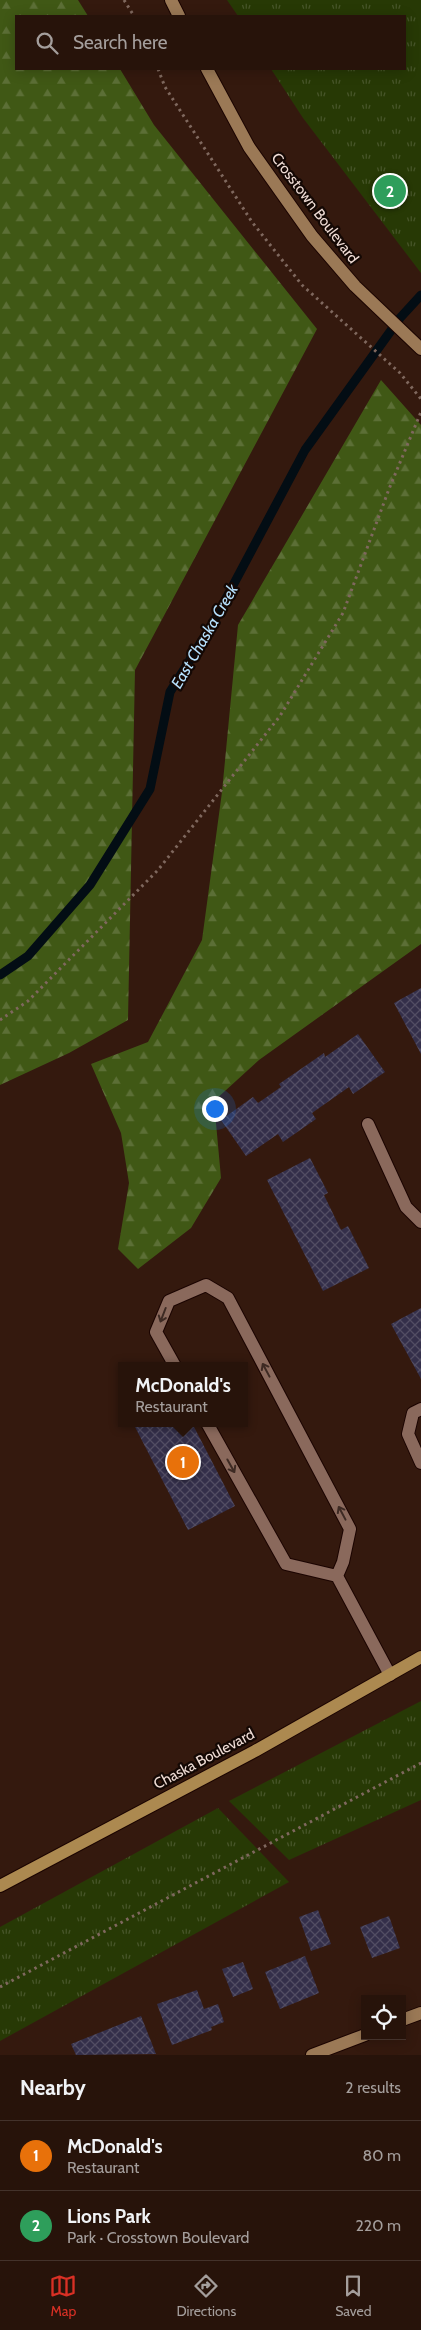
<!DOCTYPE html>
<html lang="en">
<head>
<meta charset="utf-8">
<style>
	:root { --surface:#27130a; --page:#2f1c13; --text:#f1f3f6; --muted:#a49e9c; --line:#43322b; --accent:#d93025 }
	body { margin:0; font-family:Cabin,sans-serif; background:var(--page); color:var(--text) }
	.controls { position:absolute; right:15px; bottom:15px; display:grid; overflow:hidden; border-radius:0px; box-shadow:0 2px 12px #0003 }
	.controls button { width:45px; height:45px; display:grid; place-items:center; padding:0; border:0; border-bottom:1px solid var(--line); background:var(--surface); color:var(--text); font:25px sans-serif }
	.you { position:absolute; left:214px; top:1108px; width:18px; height:18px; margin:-12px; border:4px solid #fff; border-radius:50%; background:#1a73e8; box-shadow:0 0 0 8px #1a73e833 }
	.badge { display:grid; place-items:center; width:32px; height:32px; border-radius:50%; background:var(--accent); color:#fff; font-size:16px; font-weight:700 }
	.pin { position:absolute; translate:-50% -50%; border:2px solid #fff; box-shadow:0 1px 5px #0006 }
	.popup { position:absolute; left:118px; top:1362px; width:130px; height:65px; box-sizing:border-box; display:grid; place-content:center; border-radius:0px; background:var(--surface); filter:drop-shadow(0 1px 4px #0005); font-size:16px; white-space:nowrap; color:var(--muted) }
	.popup b { font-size:19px; color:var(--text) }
	.popup::after { content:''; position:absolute; left:50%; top:100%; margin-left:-10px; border:10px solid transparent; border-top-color:var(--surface) }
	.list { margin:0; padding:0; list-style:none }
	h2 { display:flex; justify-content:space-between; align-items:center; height:65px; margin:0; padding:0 20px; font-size:21px }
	h2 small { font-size:16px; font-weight:400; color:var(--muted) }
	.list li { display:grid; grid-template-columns:32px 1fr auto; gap:15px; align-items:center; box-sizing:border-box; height:70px; padding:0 20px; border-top:1px solid var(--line) }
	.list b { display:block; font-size:19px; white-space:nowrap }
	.list p { margin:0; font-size:16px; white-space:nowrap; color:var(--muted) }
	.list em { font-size:16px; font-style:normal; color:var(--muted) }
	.icon { flex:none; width:28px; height:28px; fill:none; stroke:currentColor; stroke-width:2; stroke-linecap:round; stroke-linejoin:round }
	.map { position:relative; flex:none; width:421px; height:2055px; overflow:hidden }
	.search { position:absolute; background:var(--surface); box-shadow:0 2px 12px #0003; left:15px; right:15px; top:15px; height:55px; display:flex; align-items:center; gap:12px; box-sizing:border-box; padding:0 18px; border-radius:0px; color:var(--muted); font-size:19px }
	.sheet { height:205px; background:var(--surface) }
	nav { display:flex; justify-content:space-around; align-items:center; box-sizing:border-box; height:70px; border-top:1px solid var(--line); background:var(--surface); font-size:14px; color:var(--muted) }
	nav a { display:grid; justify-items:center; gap:2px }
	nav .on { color:var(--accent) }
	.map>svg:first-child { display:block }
</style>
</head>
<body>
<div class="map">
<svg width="421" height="2055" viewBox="0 0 421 2055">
	<defs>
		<pattern id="forest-firs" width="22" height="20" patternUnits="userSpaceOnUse" patternTransform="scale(1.25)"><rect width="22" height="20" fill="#405815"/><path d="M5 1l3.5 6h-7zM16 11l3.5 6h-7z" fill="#5c6f36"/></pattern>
		<pattern id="park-tufts" width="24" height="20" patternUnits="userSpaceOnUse" patternTransform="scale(1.25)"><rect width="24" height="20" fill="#273905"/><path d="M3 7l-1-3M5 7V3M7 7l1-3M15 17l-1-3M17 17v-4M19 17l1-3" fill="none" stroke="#475529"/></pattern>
		<pattern id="building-cross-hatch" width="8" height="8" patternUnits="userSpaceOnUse" patternTransform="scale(1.25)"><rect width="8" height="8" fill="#342f4a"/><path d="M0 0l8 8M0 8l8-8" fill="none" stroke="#524d63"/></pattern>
	</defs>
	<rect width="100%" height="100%" fill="#34190e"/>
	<!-- forest -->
	<path fill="url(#forest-firs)" d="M0 0H78L88 16H16V69H120L154 125 317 329 135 670 128 1020 69 1053 0 1085Z
		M381 380 421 425V944L259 1060 214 1101 221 1178 191 1228 138 1269 118 1249 129 1183 121 1133 91 1064 148 1042 202 940 222 792 238 625Z"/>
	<!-- park -->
	<path fill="url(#park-tufts)" d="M227 0H421V273L303 118 271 69H405V16H238Z
		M421 1701V1800L289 1860 229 1801Z
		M218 1808 289 1882 0 2041V1927Z"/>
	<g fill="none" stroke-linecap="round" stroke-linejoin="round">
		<!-- stream -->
		<path stroke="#030d14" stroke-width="9" d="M0 975 28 956 90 885 150 789 170 692 213 623 305 450 400 318 421 295"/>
	</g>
	<!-- building -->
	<path fill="url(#building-cross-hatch)" d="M421 988V1054L394 1003Z
		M358 1034 385 1072 353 1094 349 1087 312 1113 316 1119 283 1142 278 1134 246 1156 221 1120 253 1097 258 1103 281 1087 279 1084 324 1053 325 1057Z
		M310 1158 328 1193 324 1195 341 1230 348 1226 369 1268 323 1291 267 1180Z
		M421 1308V1379L391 1324Z
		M133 1423H192L235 1506 188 1530Z
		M318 1910 331 1944 311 1951 299 1917Z
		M389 1916 400 1948 372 1958 360 1927Z
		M305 1956 319 1993 280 2009 265 1972Z
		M243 1962 253 1989 233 1997 222 1969Z
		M197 1990 204 2009 218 2004 224 2022 211 2027 212 2030 172 2045 157 2004Z
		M141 2016 156 2054 76 2055 71 2044Z"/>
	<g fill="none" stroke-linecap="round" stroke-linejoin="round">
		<defs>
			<path id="lane" d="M368 1124 406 1207 421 1222
				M175 1366 156 1332 169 1301 206 1285 228 1298 350 1529 343 1562 337 1576
				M421 1409 413 1413 408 1434 421 1463
				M207 1423 286 1564 337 1576 390 1675"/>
			<path id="secondary" d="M171 0 179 16
				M207 69 249 147 312 236 355 286 421 349
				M402 2020 421 2013
				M312 2055 365 2035"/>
			<path id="primary" d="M0 1886 255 1751 421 1657"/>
		</defs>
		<!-- lane casing -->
		<use href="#lane" stroke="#1b0400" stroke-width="14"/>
		<!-- secondary casing -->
		<use href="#secondary" stroke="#1b0400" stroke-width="14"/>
		<!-- primary casing -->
		<use href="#primary" stroke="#1b0400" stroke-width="14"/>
		<!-- path -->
		<path stroke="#7f685e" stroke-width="3" stroke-dasharray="2.5 4" stroke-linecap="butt" d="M124 0 134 16
			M158 69 165 87 252 222 302 285 400 373 421 399
			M0 1020 28 1001 158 870 280 716 343 613 389 489 421 412
			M0 1987 421 1763"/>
		<!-- lane -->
		<use href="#lane" stroke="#8a695c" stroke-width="12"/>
		<!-- secondary -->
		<use href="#secondary" stroke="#9b7956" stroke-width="12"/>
		<!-- primary -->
		<use href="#primary" stroke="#ac8950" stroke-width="12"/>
	</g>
	<!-- one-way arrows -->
	<defs><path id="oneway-shaft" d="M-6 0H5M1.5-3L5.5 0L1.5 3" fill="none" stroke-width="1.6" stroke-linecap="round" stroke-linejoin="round" transform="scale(1.25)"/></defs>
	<g stroke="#3d2a23">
		<use href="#oneway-shaft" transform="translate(163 1315) rotate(111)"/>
		<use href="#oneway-shaft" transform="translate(266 1370) rotate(-118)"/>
		<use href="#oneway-shaft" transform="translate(231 1466) rotate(61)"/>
		<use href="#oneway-shaft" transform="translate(342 1513) rotate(-118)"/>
	</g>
	<g text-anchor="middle" stroke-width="4.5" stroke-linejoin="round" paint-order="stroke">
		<!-- street labels -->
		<g font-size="15" fill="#efdcd5" stroke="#140804">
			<text transform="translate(315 208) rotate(53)" y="5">Crosstown Boulevard</text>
			<text transform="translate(204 1759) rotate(-28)" y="5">Chaska Boulevard</text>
		</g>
		<!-- water labels -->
		<g font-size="16" font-style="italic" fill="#b6e1fe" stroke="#140804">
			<text transform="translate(204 636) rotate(-60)" y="6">East Chaska Creek</text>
		</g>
	</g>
</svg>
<div class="controls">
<button><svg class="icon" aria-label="locate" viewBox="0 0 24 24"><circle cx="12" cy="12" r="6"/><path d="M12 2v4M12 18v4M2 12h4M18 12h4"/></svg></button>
</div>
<div class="you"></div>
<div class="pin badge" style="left:183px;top:1462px;background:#e8710a">1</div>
<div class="popup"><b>McDonald's</b>Restaurant</div>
<div class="pin badge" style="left:390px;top:191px;background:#2e9e5b">2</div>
<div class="search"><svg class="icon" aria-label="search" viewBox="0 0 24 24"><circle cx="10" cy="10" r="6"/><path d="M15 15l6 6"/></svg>Search here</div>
</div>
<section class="sheet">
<h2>Nearby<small>2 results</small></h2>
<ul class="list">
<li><span class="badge" style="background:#e8710a">1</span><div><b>McDonald's</b><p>Restaurant</p></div><em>80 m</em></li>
<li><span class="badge" style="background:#2e9e5b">2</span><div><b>Lions Park</b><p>Park · Crosstown Boulevard</p></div><em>220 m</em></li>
</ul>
</section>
<nav>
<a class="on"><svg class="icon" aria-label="map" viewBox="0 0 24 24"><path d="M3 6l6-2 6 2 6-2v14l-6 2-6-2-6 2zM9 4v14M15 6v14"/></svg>Map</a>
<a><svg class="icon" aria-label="directions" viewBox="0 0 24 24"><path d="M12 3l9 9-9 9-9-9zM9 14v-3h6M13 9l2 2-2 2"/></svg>Directions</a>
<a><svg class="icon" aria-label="saved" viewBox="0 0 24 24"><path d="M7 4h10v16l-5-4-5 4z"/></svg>Saved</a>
</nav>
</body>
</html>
